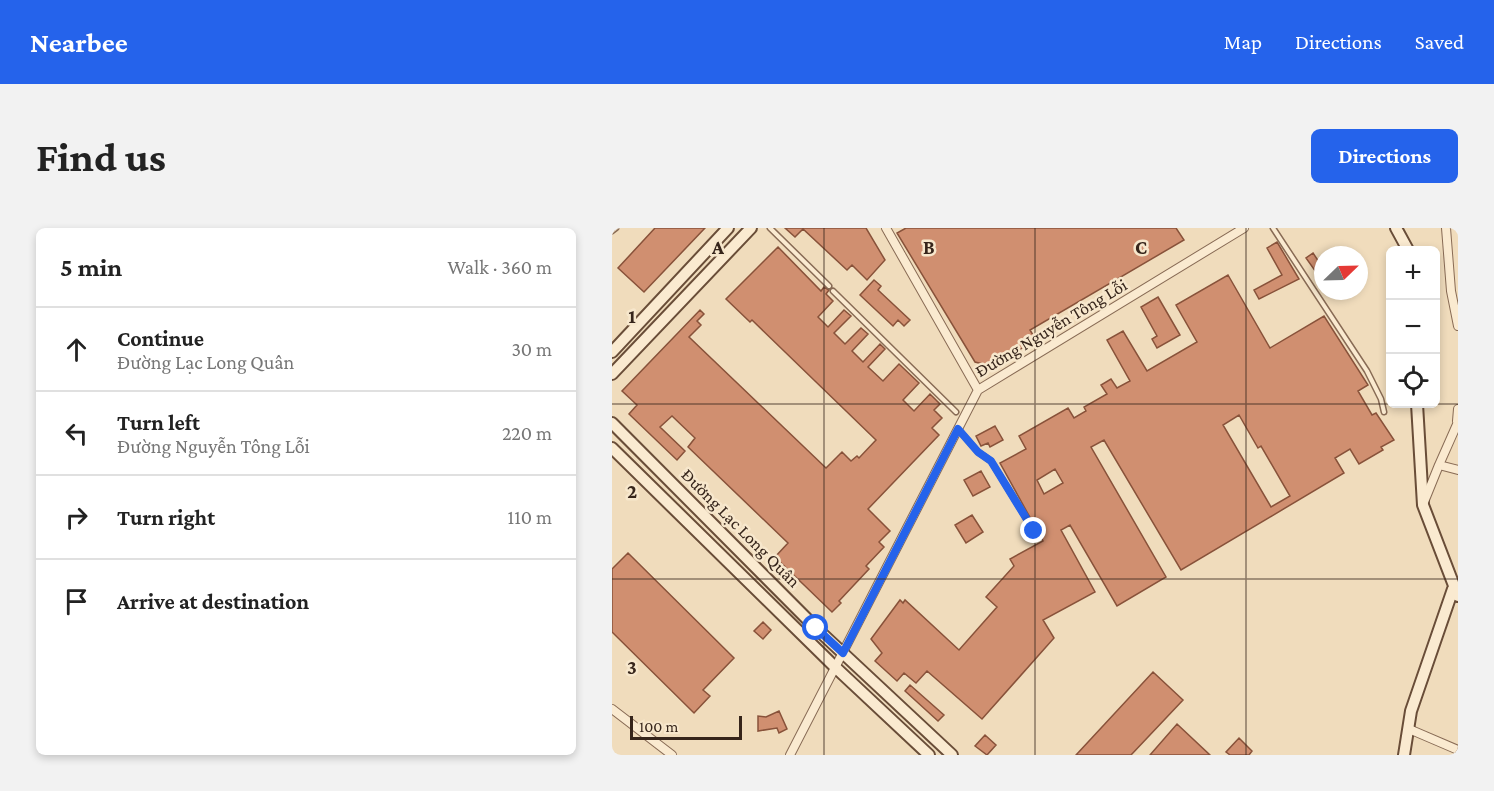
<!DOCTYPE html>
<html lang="en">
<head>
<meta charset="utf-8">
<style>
	:root { --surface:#fff; --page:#f2f2f2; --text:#222; --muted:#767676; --line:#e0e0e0; --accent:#2563eb }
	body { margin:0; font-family:"Crimson Pro",serif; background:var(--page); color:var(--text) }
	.controls { position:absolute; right:18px; top:18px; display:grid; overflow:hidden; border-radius:9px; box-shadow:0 3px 9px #0003 }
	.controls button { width:54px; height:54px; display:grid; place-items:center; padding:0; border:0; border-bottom:2px solid var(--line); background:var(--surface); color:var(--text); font:30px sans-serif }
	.compass { position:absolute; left:702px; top:18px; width:54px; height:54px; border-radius:50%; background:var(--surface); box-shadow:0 3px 9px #0003; rotate:67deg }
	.scale { position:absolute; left:18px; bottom:15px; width:112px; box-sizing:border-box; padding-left:6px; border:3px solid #36251b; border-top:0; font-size:16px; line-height:21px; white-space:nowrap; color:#36251b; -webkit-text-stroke:4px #f7e7cc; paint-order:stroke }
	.stop { position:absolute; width:18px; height:18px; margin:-14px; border:4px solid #2563eb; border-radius:50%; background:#fff }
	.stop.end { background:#2563eb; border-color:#fff; box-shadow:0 2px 6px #0008 }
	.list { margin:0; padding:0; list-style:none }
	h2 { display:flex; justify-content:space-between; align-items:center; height:78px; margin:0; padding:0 24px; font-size:26px }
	h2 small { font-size:20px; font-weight:400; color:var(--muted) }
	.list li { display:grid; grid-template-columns:39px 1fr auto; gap:18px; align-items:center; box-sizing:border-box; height:84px; padding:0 24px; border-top:2px solid var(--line) }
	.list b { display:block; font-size:22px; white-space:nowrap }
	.list p { margin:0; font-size:20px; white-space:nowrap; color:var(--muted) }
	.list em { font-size:20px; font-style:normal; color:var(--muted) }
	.icon { flex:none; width:33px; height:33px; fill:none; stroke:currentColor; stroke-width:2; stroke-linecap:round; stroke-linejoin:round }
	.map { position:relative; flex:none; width:846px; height:527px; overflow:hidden; border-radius:9px }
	header { display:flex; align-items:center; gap:36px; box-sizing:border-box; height:84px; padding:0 30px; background:var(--accent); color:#fff }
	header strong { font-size:28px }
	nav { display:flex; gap:33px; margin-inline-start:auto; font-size:21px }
	.intro { display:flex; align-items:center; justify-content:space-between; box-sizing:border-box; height:144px; padding:0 36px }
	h1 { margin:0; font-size:42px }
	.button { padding:15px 27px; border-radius:9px; background:var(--accent); color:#fff; font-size:21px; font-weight:700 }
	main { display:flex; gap:36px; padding:0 36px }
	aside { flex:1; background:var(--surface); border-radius:9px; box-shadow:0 3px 9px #0003 }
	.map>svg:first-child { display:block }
</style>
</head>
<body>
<header>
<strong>Nearbee</strong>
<nav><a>Map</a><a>Directions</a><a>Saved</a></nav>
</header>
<div class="intro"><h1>Find us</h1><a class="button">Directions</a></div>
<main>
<aside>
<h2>5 min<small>Walk · 360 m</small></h2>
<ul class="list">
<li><svg class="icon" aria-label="ahead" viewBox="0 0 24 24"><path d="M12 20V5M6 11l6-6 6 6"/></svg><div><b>Continue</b><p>Đường Lạc Long Quân</p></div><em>30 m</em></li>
<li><svg class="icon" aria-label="left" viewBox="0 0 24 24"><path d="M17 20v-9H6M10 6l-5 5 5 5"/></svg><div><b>Turn left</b><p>Đường Nguyễn Tông Lỗi</p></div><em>220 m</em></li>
<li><svg class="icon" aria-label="right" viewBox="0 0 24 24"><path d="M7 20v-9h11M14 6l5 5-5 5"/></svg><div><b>Turn right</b></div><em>110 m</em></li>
<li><svg class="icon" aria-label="arrive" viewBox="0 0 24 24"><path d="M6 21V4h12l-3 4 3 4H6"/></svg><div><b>Arrive at destination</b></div></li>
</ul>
</aside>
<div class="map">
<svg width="846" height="527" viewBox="0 0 846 527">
	<rect width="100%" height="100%" fill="#f0dcbc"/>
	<!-- building -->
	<path fill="#d08f70" stroke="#88523a" stroke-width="1.5" fill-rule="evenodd" d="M43 0H93L32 64 6 40Z
		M173 0H254L273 32 255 52 240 37 235 42 191 1 183 9Z
		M294 0H564L572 12 418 102 424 112 379 138 363 134 285 5Z
		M665 14 687 51 647 71 642 62 670 47 655 20Z
		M166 19 209 63 212 59 217 62 214 66 221 73 206 89 216 99 232 82 239 88 222 105 233 116 249 100 256 106 240 123 251 134 268 116 273 121 256 139 271 153 287 136 307 155 291 172 302 183 318 166 328 176 322 182 330 190 320 200 327 207 256 281 278 303 267 314 272 319 254 338 257 341 227 373 229 375 220 384 163 329 176 315 76 219 83 210 60 188 48 199 73 223 65 232 17 186 25 177 10 163 88 82 92 86 85 93 89 97 77 109 214 240 230 224 239 233 245 228 247 230 264 212 140 92 138 94 114 71Z
		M701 25 711 40V54L694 30Z
		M616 47 658 120 712 88 756 157 746 163 760 187 764 185 782 212 769 219 771 222 747 236 738 221 723 230 732 245 569 342 492 212 479 219 554 349 505 378 458 297 449 302 483 364 431 392 442 410 370 491 315 443 304 455 292 445 285 453 263 433 270 425 259 411 288 372 291 375 293 372 347 422 385 379 374 369 402 338 398 331 431 313 388 235 414 221 407 208 456 180 462 190 474 183 472 179 495 166 489 157 499 151 505 160 518 153 495 112 511 103 535 143 585 114 564 77ZM627 187 646 220 649 218 678 268 659 279 611 197ZM443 241 451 255 432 266 425 252Z
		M262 52 269 58 266 62 298 92 292 98 286 92 281 98 248 67Z
		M546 69 568 107 545 120 540 111 545 108 529 79Z
		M383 198 391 212 378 219 376 215 369 218 364 208Z
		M369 243 378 259 361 268 352 252Z
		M360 287 371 304 354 315 343 297Z
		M16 325 122 430 91 462 98 468 82 485 0 404V341Z
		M151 394 159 402 151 411 142 403Z
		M541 444 571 472 519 527H464Z
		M298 457 332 487 326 493 293 463Z
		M167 483 175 501 167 505 165 500 146 503V488L154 489Z
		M565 496 598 527H538Z
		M373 507 384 517 375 527 363 518Z
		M627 510 640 523 637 527H618L614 524Z"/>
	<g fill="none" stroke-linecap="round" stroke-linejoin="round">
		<defs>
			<path id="lane" d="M158 0 217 58
				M661 0 755 143 769 171 772 184
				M0 3 4 0
				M221 63 344 184
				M346 201 366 224 379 233 422 303"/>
			<path id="street" d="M274 0 366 162
				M834 0 839 63 846 98
				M845 193 846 181
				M827 237 846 194
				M812 274 827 237 846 242
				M0 481 60 527
				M797 501 846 522
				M178 527 366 162 632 0"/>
			<path id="secondary" d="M784 0 796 22
				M0 124 116 0
				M0 146 139 0
				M805 176 811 277 846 368
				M0 195 204 400 340 527
				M0 220 223 439 317 527
				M792 527 799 483 841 361"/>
		</defs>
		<!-- lane casing -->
		<use href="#lane" stroke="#886b55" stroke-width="7"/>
		<!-- street casing -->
		<use href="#street" stroke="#886b55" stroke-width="10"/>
		<!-- secondary casing -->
		<use href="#secondary" stroke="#694d38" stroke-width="14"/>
		<!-- lane -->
		<use href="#lane" stroke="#faead0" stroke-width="4"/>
		<!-- street -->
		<use href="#street" stroke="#faead0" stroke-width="8"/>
		<!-- secondary -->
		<use href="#secondary" stroke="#faead0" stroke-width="10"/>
	</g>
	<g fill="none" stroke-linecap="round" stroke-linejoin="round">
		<!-- route -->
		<path stroke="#2563eb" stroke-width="8" d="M204 400 231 425 346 201 366 224 379 233 422 303"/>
	</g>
	<!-- grid -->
	<path fill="none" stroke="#36251b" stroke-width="1.5" stroke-opacity="0.55" d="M212 0V527M423 0V527M634 0V527M0 176H846M0 351H846"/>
	<g text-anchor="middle" stroke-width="5" stroke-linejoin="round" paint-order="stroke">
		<!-- street labels -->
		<g font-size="18" fill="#36251b" stroke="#f7e7cc">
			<text transform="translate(439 100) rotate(-31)" y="6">Đường Nguyễn Tông Lỗi</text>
			<text transform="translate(129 300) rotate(45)" y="6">Đường Lạc Long Quân</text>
		</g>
	</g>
	<g font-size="20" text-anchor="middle" font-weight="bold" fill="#36251b" stroke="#f7e7cc" stroke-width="5" stroke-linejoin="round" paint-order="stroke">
		<text x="106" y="26">A</text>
		<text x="317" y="26">B</text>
		<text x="529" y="26">C</text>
		<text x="20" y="95">1</text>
		<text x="20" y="270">2</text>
		<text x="20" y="446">3</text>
	</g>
</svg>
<div class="controls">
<button>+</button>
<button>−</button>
<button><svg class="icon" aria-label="locate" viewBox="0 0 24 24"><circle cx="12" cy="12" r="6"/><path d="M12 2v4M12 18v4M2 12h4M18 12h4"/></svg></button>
</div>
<svg class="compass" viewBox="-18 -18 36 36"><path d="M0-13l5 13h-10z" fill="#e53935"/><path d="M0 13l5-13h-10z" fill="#767676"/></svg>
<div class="scale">100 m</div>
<div class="stop" style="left:204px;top:400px"></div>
<div class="stop end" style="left:422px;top:303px"></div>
</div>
</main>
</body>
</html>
